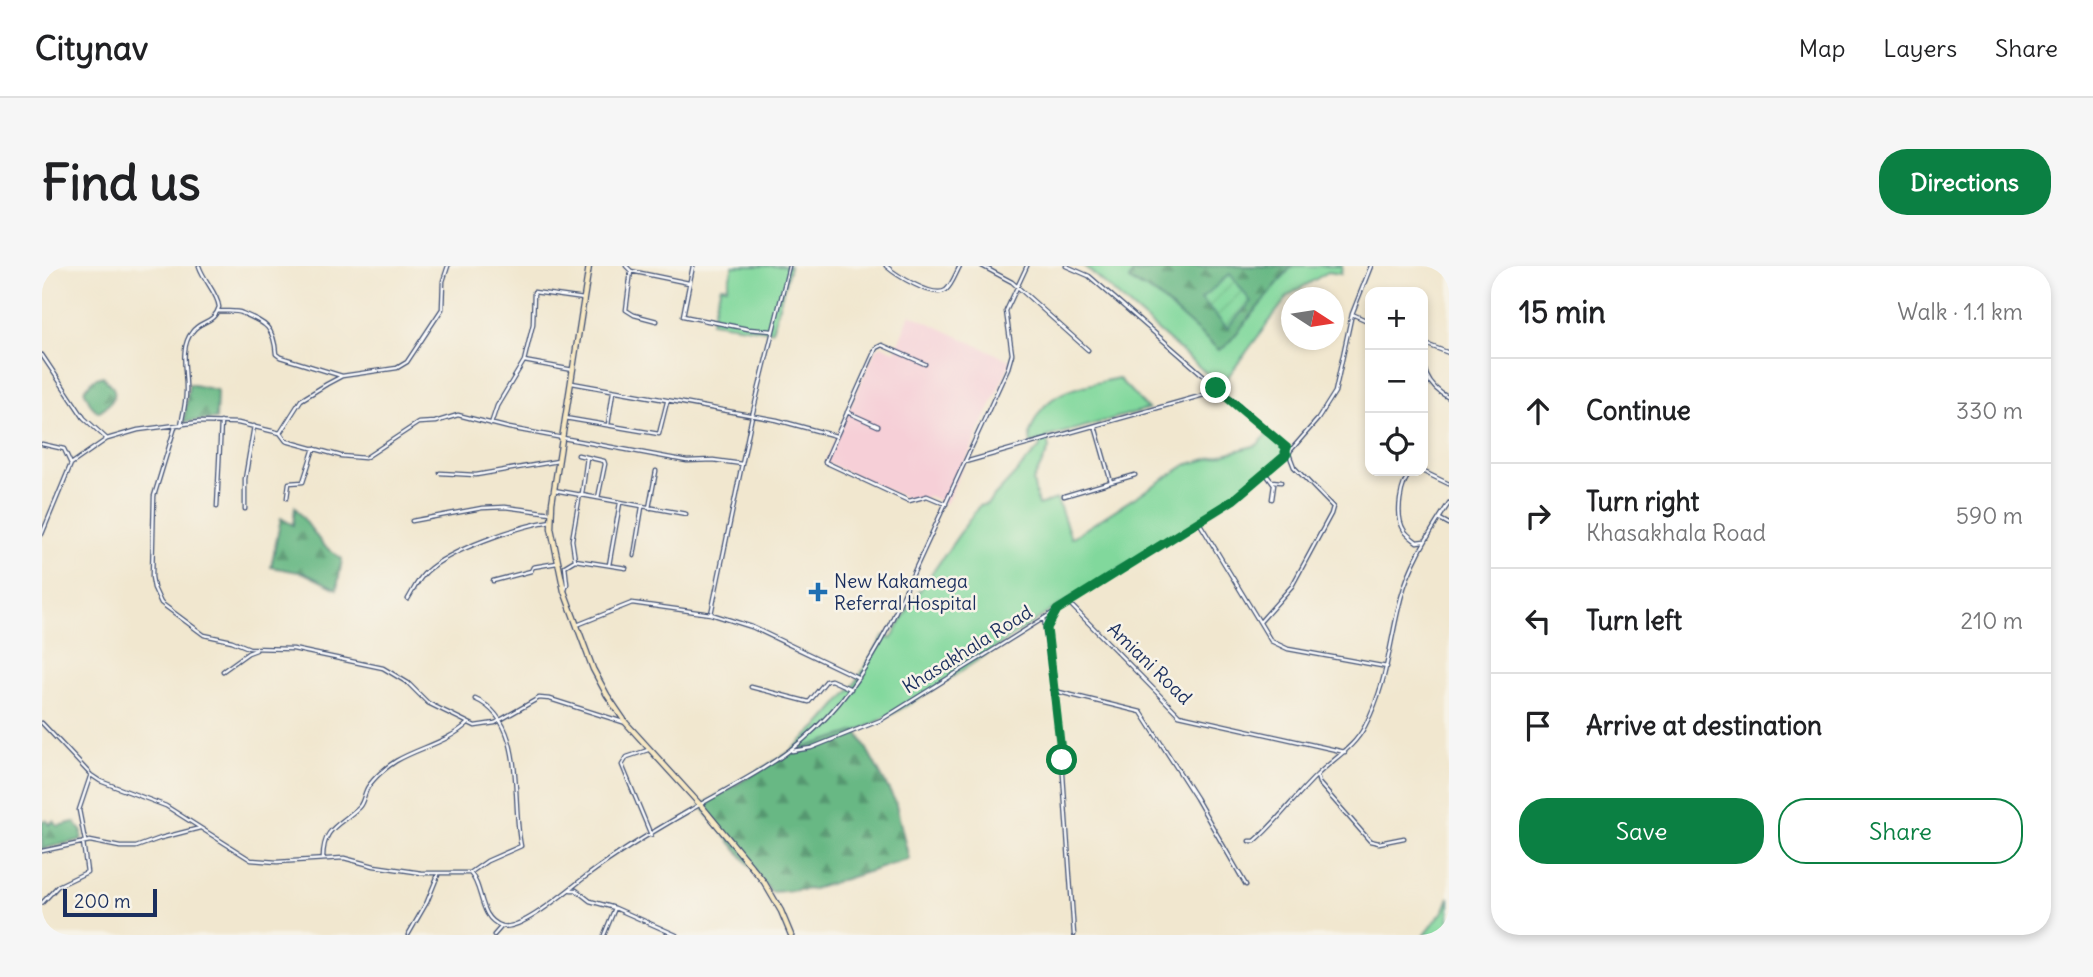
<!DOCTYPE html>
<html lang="en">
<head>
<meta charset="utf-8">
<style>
	:root { --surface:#fff; --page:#f6f6f6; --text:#202124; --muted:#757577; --line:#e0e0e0; --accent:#0b8043 }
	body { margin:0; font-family:Delius,sans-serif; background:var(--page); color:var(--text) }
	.controls { position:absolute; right:21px; top:21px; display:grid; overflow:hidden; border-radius:14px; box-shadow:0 4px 10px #0003 }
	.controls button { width:63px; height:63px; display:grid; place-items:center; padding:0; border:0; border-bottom:2px solid var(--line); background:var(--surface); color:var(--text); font:35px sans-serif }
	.compass { position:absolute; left:1239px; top:21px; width:63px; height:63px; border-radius:50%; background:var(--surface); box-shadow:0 4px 10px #0003; rotate:102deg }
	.scale { position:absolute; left:21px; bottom:18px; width:94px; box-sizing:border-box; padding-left:7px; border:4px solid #1b2f5e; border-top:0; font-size:19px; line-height:24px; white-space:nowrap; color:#1b2f5e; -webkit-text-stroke:5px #f7f3e8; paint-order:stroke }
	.stop { position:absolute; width:21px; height:21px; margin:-16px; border:5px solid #0b8043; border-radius:50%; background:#fff }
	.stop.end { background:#0b8043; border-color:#fff; box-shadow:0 2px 7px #0008 }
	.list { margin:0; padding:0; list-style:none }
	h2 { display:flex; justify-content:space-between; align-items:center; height:91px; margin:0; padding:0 28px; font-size:30px }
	h2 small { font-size:23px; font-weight:400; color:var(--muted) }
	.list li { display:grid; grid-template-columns:46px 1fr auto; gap:21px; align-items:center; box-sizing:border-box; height:105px; padding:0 28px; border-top:2px solid var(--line) }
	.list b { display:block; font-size:26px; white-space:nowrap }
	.list p { margin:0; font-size:23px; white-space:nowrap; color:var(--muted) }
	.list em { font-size:23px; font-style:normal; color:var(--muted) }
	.actions { display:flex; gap:14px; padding:21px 28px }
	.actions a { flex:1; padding:16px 0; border:2px solid var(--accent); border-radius:28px; text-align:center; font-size:24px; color:var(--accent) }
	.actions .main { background:var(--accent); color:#fff }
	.icon { flex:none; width:38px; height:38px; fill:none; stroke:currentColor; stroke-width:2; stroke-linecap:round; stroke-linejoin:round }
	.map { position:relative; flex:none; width:1407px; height:669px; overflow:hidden; border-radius:28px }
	header { display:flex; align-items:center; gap:42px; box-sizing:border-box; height:98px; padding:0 35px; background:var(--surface); border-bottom:2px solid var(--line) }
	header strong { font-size:33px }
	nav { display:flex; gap:38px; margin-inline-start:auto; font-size:24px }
	.intro { display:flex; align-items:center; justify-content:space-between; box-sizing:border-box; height:168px; padding:0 42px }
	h1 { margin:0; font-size:49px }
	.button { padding:18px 32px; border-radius:28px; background:var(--accent); color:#fff; font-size:24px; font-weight:700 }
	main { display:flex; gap:42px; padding:0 42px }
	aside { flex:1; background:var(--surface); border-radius:28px; box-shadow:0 4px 10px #0003 }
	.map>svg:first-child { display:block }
</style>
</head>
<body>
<header>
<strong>Citynav</strong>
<nav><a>Map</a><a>Layers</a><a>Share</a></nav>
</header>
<div class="intro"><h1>Find us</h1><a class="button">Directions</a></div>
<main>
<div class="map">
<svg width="1407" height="669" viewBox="0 0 1407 669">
	<defs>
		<pattern id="forest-firs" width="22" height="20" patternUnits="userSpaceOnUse" patternTransform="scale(1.75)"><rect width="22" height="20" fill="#68b884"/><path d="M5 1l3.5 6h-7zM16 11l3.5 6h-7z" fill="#55966f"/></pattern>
		<pattern id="garden-furrows" width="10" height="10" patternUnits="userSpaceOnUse" patternTransform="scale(1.75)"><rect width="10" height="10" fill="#81d89c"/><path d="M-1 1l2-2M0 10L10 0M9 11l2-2" fill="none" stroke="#6fba89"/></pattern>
	</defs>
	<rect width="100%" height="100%" fill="#f7f3e8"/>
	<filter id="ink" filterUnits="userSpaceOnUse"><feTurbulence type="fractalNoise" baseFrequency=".0143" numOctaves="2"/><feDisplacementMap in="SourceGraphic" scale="14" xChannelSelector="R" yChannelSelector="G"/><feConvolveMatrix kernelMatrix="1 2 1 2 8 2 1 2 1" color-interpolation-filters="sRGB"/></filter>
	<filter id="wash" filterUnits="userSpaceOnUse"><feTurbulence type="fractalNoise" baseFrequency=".00686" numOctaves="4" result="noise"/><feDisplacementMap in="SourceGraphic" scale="28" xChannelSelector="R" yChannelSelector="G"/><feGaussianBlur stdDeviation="1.57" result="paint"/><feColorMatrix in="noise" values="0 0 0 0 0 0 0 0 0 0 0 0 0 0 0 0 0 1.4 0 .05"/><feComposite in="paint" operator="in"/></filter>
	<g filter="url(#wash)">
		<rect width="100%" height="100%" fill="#f1e7cf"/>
		<!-- built -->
		<path fill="#f6cfd7" d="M868 48 969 95 904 238 887 230 871 235 783 196 834 83 840 80 853 85Z"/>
		<!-- green -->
		<path fill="#81d89c" stroke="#4e847d" stroke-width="2" d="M691 0H748L730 65 669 56 679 20 685 21Z
			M1042 0H1300L1299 8 1286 6 1247 29 1179 120Z
			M1076 112 1106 143 1005 171 1007 183 991 215 996 239 1015 233 1029 272 1144 199 1215 179 1227 167 1247 185C1175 253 1086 295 1004 348 932 394 834 474 748 486L781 455 811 421 842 370 849 373 874 330 937 240 945 238 998 181 997 175 989 178C987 169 988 165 992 157 1006 122 1043 120 1076 112Z"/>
		<!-- forest -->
		<path fill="url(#forest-firs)" stroke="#427471" stroke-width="2" d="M1144 0H1250L1184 80 1177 84 1115 29 1087 14 1090 7Z
			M61 110C63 114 67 117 70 120 78 132 65 140 56 146L49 139 42 124 52 113Z
			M147 118 175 124 174 153 142 156Z
			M253 241 281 279 300 293 295 323 262 307 229 301 239 252 251 259Z
			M815 465 853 535 867 593 771 623 729 626 659 540 748 486Z
			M4 554 7 559 11 555 16 560 32 556 40 566 39 574 0 583V555Z"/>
		<!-- garden -->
		<path fill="url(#garden-furrows)" stroke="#4e847d" stroke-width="2" d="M1188 8 1209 36 1185 62 1159 33Z
			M1407 631V669H1382L1402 644Z"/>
	</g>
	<g filter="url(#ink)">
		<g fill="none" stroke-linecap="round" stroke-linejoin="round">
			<defs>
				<path id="street" d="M584 0 589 5 647 17
					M651 0 641 50 706 63 730 65
					M844 0C853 8 891 33 904 24 910 19 914 7 918 0
					M940 0 970 16 1046 84
					M1024 0 1047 10 1245 182
					M1401 0 1407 4
					M589 5 584 44 592 49 615 55
					M176 45C183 46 194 44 200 47 223 57 232 60 234 88L238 91 300 110
					M1310 48 1328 56
					M1381 77 1407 87
					M1385 78C1376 101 1386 121 1407 132
					M0 89 42 152 65 173
					M482 95 491 58 492 26 542 33
					M883 98 840 79 834 82 783 196 867 235 885 230 904 238
					M530 117 735 154 794 170
					M805 146 836 160
					M523 152 617 168 625 136
					M449 158 455 140 482 95 531 104
					M139 159C141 148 144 137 144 126 145 108 137 82 150 66 158 54 172 58 177 41 176 28 162 15 157 0
					M566 159 571 126
					M133 161 112 230 110 311 112 322 119 337 162 369 190 375 207 382 251 383 341 402 366 417 386 437 433 460 453 457 497 432 508 433 584 457
					M238 167 259 134 285 118 300 110 355 102 365 96 400 43 401 15 406 0
					M0 178 22 183 29 198
					M1246 182 1249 184 1247 188 1243 186Z
					M1249 184 1276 153 1293 126 1310 48 1329 0
					M536 189 562 195 563 198 556 232
					M923 196 1176 125
					M1370 205C1358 216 1353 250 1362 264 1365 269 1370 272 1375 276L1382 275
					M1380 205 1407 218
					M398 207 434 209 516 195
					M1224 208 1232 219 1230 233
					M1230 215 1239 216
					M1069 216 1093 209
					M512 224 644 248
					M540 228 545 191
					M1022 230 1069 216 1053 160
					M245 232 247 217 261 216 272 182
					M175 241 179 156
					M607 242 614 205
					M203 243V213L212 160
					M1398 253 1407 258
					M370 255 440 242 463 241 509 247
					M1157 256 1229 375 1246 383 1345 401
					M0 268 29 198 65 173 96 164 157 156 196 157 238 167 244 175 299 190 323 192 376 157 393 156 416 149 467 162 645 195 671 194 700 198
					M592 290 600 241
					M533 294 530 274 538 228
					M567 299 578 237
					M451 315 489 305 491 301 515 297
					M523 324 525 318 523 300 533 294 584 302
					M366 333C371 325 376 313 384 306 407 284 477 260 509 255
					M1026 336 1137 449 1303 486
					M669 348 710 150 747 0
					M1002 352 1020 494 1032 669
					M1218 356 1250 320 1289 248 1291 241 1252 201 1247 188
					M535 359 590 337 669 348 710 361 817 412
					M1005 362 1014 346
					M181 405 206 387 214 384
					M709 421 767 436 784 415 789 414 809 423
					M1013 425 1099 446 1154 532 1204 619
					M0 457 49 509 58 515 124 540 209 594 235 596 302 592 332 600 380 607H428C442 621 436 652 460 660 479 666 530 620 546 609 577 586 612 565 645 546 684 523 727 503 762 473 799 441 826 401 848 358L966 102 970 88 964 45 985 0
					M606 484 585 491 580 499 609 569
					M750 485 769 482 839 454 1191 234 1245 188
					M1275 510 1277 517 1328 575 1337 577 1362 572
					M43 575 37 544 48 511
					M1207 575H1213C1236 555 1253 530 1275 509 1292 492 1312 482 1323 460 1346 416 1347 378 1359 332 1368 297 1388 267 1407 237
					M0 585 48 575 78 581H94L119 572 158 562
					M281 592C281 560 298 560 317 541 322 536 322 527 326 521 332 512 344 501 354 495 378 481 405 477 426 457
					M428 607 445 595 479 580C469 535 485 455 433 433
					M529 624H534L548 635 573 642 634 669
					M0 637 16 620 45 606 41 576
					M366 669 385 636 396 609
					M452 669 460 660
					M562 669 573 642"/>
				<path id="secondary" d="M547 0 510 237 509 262 522 325 551 403 565 429 584 457 662 543 722 616 739 645 749 669"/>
			</defs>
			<!-- street casing -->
			<use href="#street" stroke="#3b4b6f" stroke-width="5"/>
			<!-- secondary casing -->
			<use href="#secondary" stroke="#3b4b6f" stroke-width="7"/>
			<!-- street -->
			<use href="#street" stroke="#fff" stroke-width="2.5"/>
			<!-- secondary -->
			<use href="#secondary" stroke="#f7e8c3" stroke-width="4.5"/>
		</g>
	</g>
	<g fill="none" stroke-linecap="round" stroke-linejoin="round" filter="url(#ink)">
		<!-- route -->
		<path stroke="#0b8043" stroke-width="9" d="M1020 494 1005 362 1015 344 1191 234 1245 188 1243 186 1245 182 1174 122"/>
	</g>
	<!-- markers -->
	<path fill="#1f6fb2" stroke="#f7f3e8" stroke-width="2.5" d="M772.5 315.5h7v7h7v7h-7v7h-7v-7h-7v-7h7z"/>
	<g text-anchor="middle" stroke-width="5" stroke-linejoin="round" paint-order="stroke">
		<!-- poi labels -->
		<g font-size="19" fill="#1b2f5e" stroke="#f7f3e8" text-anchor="start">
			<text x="792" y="322">New Kakamega<tspan x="792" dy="22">Referral Hospital</tspan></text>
		</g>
		<!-- street labels -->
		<g font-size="19" fill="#1b2f5e" stroke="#f7f3e8">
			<text transform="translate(925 383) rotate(-32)" y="7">Khasakhala Road</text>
			<text transform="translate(1108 397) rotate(44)" y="7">Amiani Road</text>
		</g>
	</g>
</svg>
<div class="controls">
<button>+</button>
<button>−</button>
<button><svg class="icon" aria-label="locate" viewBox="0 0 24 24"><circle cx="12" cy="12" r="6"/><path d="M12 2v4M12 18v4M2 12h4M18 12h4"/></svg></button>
</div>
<svg class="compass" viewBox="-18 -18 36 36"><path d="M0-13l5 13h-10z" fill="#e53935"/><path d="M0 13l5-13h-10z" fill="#757577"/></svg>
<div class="scale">200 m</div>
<div class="stop" style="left:1020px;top:494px"></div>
<div class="stop end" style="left:1174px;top:122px"></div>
</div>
<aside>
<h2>15 min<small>Walk · 1.1 km</small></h2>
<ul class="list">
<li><svg class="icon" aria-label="ahead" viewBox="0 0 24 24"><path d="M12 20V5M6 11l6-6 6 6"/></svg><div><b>Continue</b></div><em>330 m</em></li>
<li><svg class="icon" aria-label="right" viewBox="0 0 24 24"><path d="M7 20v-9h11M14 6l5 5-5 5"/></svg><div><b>Turn right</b><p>Khasakhala Road</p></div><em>590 m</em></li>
<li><svg class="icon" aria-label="left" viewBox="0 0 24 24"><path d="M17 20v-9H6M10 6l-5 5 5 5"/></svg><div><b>Turn left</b></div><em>210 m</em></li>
<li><svg class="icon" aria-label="arrive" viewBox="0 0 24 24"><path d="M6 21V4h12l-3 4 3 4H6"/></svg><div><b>Arrive at destination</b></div></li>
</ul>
<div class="actions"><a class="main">Save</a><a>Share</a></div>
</aside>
</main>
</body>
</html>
